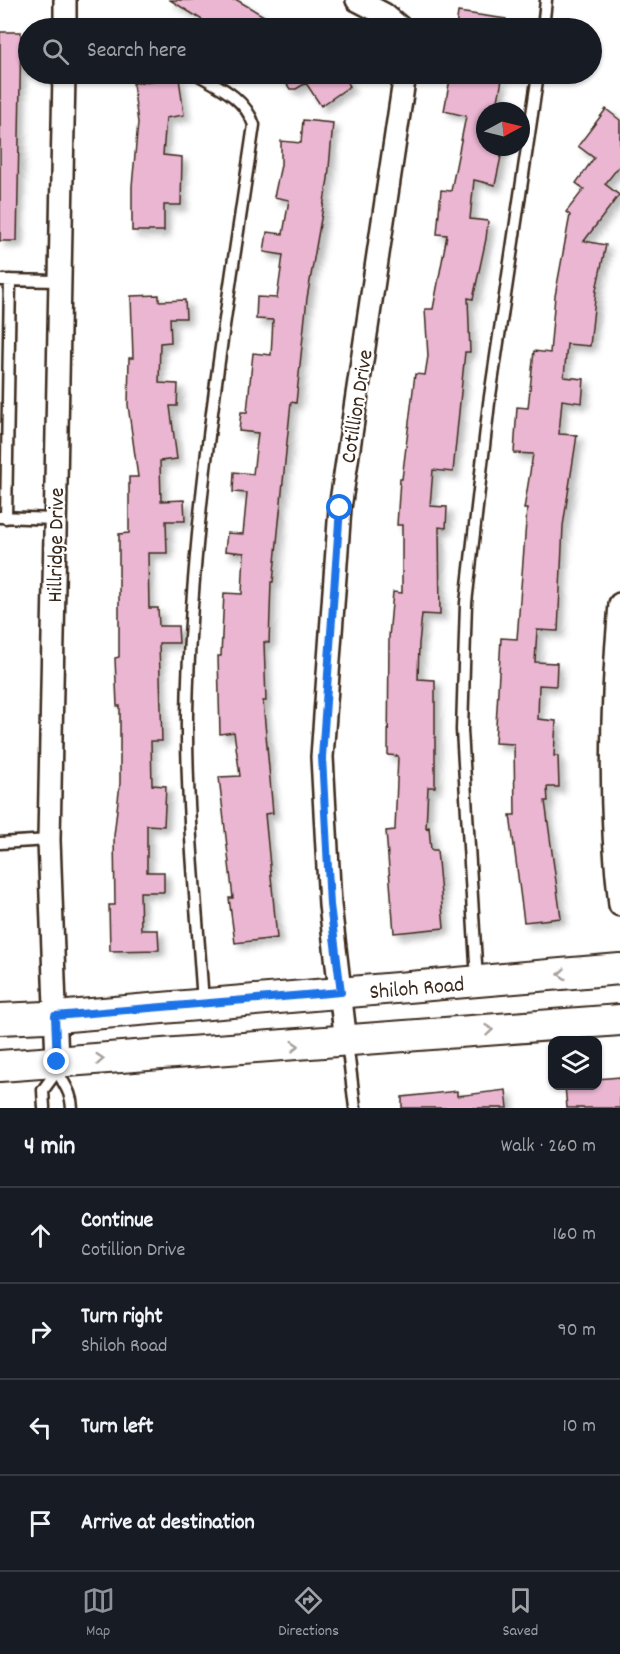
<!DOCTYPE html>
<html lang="en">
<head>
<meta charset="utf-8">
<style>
	:root { --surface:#171b24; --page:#20242c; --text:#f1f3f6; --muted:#9ea1a6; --line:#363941; --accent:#8c9099 }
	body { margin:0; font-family:Dekko,sans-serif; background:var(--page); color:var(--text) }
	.controls { position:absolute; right:18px; bottom:18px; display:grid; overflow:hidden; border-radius:12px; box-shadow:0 2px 4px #0004 }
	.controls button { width:54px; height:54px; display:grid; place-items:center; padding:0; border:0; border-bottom:2px solid var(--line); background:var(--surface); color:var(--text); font:30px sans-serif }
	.compass { position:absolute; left:476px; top:102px; width:54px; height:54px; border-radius:50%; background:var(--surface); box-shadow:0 2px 4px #0004; rotate:83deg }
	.stop { position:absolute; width:18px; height:18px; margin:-14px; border:4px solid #1a73e8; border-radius:50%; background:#fff }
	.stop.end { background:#1a73e8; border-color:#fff; box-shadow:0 2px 6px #0008 }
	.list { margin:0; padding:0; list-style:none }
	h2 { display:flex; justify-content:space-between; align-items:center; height:78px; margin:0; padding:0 24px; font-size:26px }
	h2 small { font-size:20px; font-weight:400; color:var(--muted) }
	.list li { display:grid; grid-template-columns:39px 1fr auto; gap:18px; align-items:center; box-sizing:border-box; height:96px; padding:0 24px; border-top:2px solid var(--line) }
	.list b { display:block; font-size:22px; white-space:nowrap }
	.list p { margin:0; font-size:20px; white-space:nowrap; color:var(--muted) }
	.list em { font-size:20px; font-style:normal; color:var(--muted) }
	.icon { flex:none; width:33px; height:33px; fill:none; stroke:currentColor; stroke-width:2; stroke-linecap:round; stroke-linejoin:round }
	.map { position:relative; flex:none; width:620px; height:1108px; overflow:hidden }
	.search { position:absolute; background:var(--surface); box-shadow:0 2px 4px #0004; left:18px; right:18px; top:18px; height:66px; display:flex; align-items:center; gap:15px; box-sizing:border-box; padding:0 21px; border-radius:33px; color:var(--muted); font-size:22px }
	.sheet { height:462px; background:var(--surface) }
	nav { display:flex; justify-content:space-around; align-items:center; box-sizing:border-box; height:84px; border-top:2px solid var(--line); background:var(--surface); font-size:16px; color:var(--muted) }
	nav a { display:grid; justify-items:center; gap:3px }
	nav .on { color:var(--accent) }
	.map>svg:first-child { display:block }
</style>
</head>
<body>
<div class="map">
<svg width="620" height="1108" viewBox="0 0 620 1108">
	<defs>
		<filter id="shadow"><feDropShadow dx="5.5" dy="5.5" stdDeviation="3" flood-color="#0004"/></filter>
	</defs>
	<rect width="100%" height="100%" fill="#fff"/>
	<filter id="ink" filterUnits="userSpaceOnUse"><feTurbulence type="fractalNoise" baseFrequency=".0167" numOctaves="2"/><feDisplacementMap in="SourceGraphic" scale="12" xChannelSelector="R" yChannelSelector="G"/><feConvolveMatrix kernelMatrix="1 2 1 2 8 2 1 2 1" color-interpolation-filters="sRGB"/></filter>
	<g filter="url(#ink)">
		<!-- building -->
		<path fill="#eab6d1" stroke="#3b2a1e" stroke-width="1.5" filter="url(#shadow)" d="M170 0H237L284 28H215Z
			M458 12 506 19 505 28H456Z
			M0 32H21L17 241H0Z
			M280 74H342L350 86 321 106 306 83 296 89H290Z
			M451 74 502 80 496 111H485V147H503L495 185 474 180 470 219 488 221 486 239 473 299 468 298 470 352H465L453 472 433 470 430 506 447 507 446 528 439 527 440 615 422 614 419 644 418 679 435 680V787H428L426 828 429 827 431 850H437L444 928 394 933 386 831 395 830 398 756 388 755 389 637 393 592 402 593V525H397L400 479H402L415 374 425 375 428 356 425 309H433L447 235 437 234 441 190 451 191 466 116 444 111Z
			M179 78 184 115 166 118 163 155 182 157 181 205H164V231H132V186L138 123 133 83Z
			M606 109 620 120V165L605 184 619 195 584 241 606 245 596 290 590 346 567 344 564 377 584 379 582 403 562 400 559 434 577 435 563 526 558 631 537 630 535 662 557 663 556 686 539 685 538 719 556 721 554 756H558L559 787H547L548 801H545L561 918 524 922 510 815H515L514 744 495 743 501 638 517 639 527 509H524L533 454 514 453 517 407 528 408 534 351 550 353 555 296 570 215 566 212 584 189 576 183 594 158 578 146Z
			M303 120 333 123 328 179 307 298 296 403 291 402 273 582H271L269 643 264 642 266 701H263L273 813 265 814 277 938 235 943 229 898H233L219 777 240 776 234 732 220 734 218 656H221L224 593 242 594 244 553 225 551 227 533 243 534 247 493 233 492 234 472 253 474 258 433 239 431 241 412H247L253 353 271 355 273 320 256 319 257 297 277 298 283 255 264 252 267 232 283 234 289 200 274 197 281 165V141L301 143Z
			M159 295V301L185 300 186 318H170L171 342 160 343 159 383 178 384 177 406H170L177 459 160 461 161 501 184 500 185 521H166L167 553H148L149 608H158L159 626H178L179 643H159L162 741H151L152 785 166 786 164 826 147 825V872H164V892H140L141 930H158L159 950 110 951 109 905H115L114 836 120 783V706H117L115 658 119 657V534L129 533V477H138L128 405 129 358H133L131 296Z
			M620 1077V1108H567L565 1086H597V1079Z
			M506 1090 508 1108H402V1097L457 1091V1096Z"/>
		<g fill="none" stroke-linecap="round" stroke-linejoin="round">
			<defs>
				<path id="lane" d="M543 28 546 0
					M197 74C220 87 245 98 254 125 225 321 191 516 187 714 186 811 197 907 203 1003
					M0 280 60 281
					M0 517 54 519
					M6 518 10 280
					M0 843 49 840
					M477 980 462 730 466 603 489 403 538 74
					M347 1042 355 1108
					M57 1064C58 1081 71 1086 72 1108
					M44 1108 43 1090 57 1071"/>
				<path id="street" d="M357 0 384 14 401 28
					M65 28V0
					M620 604C611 705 608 805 620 905
					M346 1042 330 905 322 757 340 508 405 74
					M57 1062 49 840 64 74"/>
				<g id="secondary">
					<path id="s1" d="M0 1019 68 1016 620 969"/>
					<path d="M0 1066 620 1020"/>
				</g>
			</defs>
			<!-- lane casing -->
			<use href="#lane" stroke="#3b2a1e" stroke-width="15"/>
			<!-- street casing -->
			<use href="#street" stroke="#3b2a1e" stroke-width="26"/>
			<!-- secondary casing -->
			<use href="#secondary" stroke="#3b2a1e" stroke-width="34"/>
			<!-- lane -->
			<use href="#lane" stroke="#fff" stroke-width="10"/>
			<!-- street -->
			<use href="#street" stroke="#fff" stroke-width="21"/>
			<!-- secondary -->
			<use href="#secondary" stroke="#fff" stroke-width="30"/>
		</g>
		<!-- one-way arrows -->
		<defs><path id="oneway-chevron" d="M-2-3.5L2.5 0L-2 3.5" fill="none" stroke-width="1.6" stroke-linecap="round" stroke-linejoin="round" transform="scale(1.5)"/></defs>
		<g stroke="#a79f9a">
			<use href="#oneway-chevron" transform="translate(562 974) rotate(175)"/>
			<use href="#oneway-chevron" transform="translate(489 1030) rotate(-5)"/>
			<use href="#oneway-chevron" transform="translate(295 1046) rotate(-4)"/>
			<use href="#oneway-chevron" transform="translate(100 1059) rotate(-4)"/>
		</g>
	</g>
	<g fill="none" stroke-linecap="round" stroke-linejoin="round" filter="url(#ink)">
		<!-- route -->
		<path stroke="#1a73e8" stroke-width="8" d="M57 1062 55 1016 341 992 330 905 322 757 340 508"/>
	</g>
	<g text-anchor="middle" stroke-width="4.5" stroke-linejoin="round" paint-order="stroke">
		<!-- street labels -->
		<g font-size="22" fill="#3b2a1e" stroke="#fff">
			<text transform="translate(355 406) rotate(-81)" y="8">Cotillion Drive</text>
			<text transform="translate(54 545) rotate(-89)" y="8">Hillridge Drive</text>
			<text dy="8" stroke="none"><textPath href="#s1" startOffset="418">Shiloh Road</textPath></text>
		</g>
	</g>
</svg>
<div class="controls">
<button><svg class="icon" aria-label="layers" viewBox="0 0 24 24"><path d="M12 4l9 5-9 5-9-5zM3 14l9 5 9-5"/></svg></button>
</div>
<svg class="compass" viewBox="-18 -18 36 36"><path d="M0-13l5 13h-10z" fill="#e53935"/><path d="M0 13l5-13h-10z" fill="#9ea1a6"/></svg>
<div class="stop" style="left:340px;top:508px"></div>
<div class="stop end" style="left:57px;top:1062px"></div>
<div class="search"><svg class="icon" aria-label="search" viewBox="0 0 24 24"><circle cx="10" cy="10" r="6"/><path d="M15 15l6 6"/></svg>Search here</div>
</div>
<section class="sheet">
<h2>4 min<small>Walk · 260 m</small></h2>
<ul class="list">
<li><svg class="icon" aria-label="ahead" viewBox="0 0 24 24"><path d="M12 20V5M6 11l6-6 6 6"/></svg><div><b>Continue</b><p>Cotillion Drive</p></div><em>160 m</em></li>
<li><svg class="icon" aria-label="right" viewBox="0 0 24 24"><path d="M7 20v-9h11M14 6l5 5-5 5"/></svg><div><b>Turn right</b><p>Shiloh Road</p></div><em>90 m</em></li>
<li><svg class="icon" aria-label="left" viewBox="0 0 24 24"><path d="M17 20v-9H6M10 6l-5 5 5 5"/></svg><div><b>Turn left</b></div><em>10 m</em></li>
<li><svg class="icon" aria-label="arrive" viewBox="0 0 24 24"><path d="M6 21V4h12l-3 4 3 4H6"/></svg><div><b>Arrive at destination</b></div></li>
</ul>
</section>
<nav>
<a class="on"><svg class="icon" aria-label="map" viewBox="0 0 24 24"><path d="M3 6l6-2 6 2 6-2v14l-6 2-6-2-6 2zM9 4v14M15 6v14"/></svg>Map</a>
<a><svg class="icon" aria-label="directions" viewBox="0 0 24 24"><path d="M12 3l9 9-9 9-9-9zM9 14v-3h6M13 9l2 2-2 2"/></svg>Directions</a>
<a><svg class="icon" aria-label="saved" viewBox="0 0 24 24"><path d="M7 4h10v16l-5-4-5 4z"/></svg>Saved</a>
</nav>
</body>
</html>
